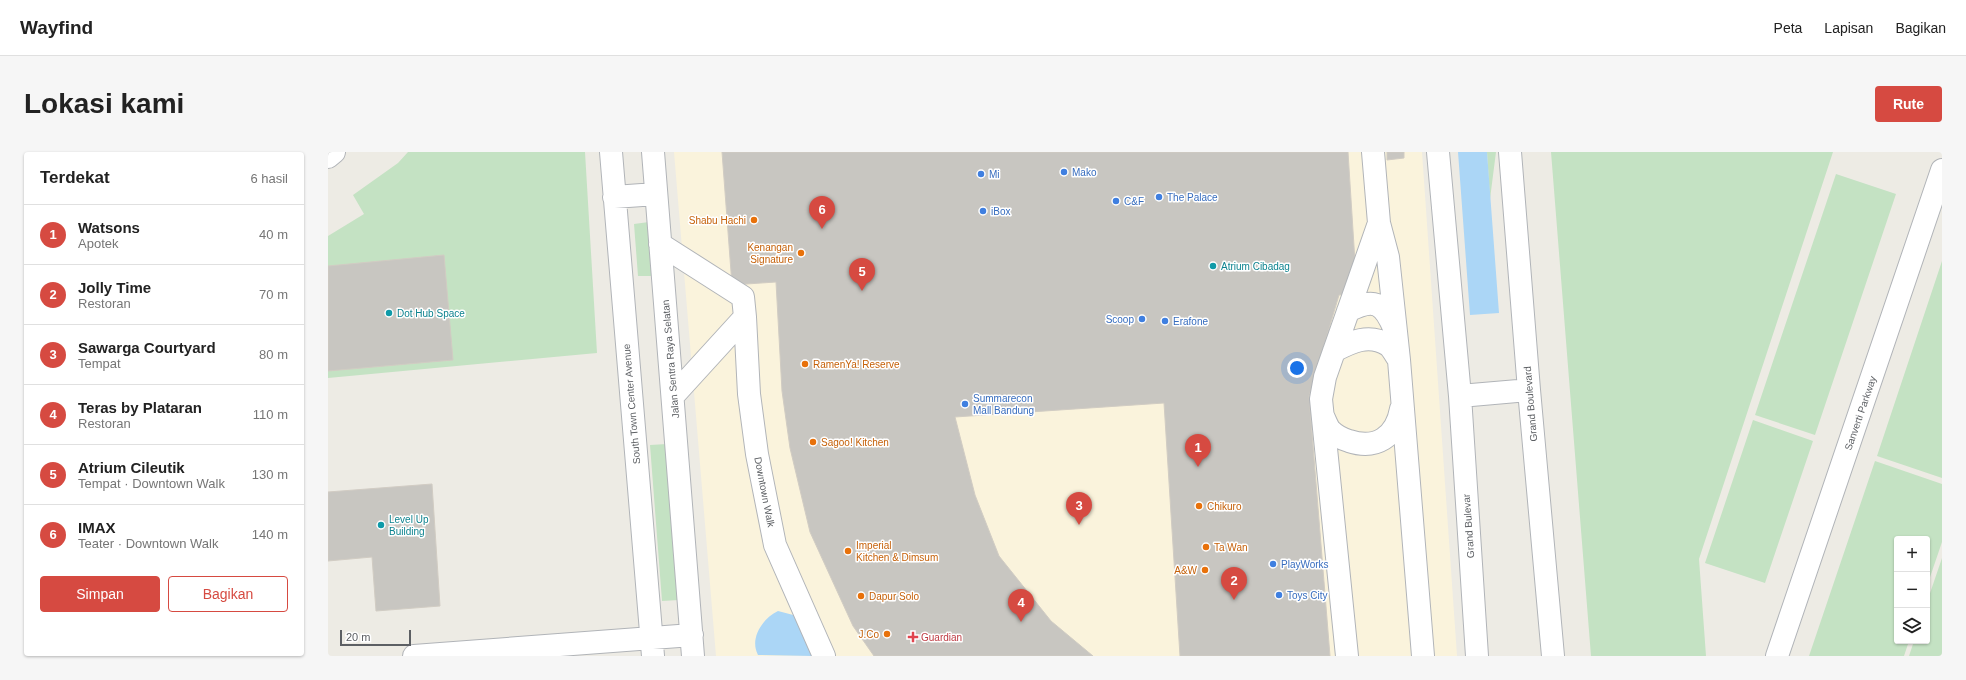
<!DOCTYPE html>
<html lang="id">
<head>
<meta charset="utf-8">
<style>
	:root { --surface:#fff; --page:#f6f6f6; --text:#222; --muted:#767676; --line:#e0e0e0; --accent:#d64a41 }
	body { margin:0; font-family:Arial,sans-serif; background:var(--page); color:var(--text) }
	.controls { position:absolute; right:12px; bottom:12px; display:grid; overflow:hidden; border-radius:4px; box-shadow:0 1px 3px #0004 }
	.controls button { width:36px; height:36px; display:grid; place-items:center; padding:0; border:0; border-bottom:1px solid var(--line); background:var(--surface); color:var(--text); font:20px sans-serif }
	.scale { position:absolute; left:12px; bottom:10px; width:71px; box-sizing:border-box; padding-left:4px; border:2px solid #5c5f63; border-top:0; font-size:11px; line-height:14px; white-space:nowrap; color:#5c5f63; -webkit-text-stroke:3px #fff; paint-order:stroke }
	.you { position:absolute; left:969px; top:216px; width:14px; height:14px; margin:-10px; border:3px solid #fff; border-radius:50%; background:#1a73e8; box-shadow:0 0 0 6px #1a73e833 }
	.badge { display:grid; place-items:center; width:26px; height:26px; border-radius:50%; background:var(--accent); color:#fff; font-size:13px; font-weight:700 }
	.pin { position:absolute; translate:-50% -33px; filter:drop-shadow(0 1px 2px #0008) }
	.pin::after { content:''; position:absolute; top:21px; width:14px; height:12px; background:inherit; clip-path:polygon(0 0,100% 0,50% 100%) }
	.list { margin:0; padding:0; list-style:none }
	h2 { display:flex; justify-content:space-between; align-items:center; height:52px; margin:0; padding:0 16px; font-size:17px }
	h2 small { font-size:13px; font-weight:400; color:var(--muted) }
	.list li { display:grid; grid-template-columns:26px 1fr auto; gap:12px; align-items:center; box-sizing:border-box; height:60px; padding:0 16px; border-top:1px solid var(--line) }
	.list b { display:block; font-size:15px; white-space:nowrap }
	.list p { margin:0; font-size:13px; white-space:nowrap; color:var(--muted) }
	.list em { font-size:13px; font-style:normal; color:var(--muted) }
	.actions { display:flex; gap:8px; padding:12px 16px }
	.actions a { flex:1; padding:9px 0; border:1px solid var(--accent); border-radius:4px; text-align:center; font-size:14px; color:var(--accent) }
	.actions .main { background:var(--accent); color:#fff }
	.icon { flex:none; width:22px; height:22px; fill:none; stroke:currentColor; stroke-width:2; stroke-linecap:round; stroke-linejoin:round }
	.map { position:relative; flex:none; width:1614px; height:504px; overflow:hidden; border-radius:4px }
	header { display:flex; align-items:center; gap:24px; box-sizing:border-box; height:56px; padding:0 20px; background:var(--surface); border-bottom:1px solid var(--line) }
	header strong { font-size:19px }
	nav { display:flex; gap:22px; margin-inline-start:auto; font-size:14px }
	.intro { display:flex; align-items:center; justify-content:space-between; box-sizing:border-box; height:96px; padding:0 24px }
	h1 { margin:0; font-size:28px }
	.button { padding:10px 18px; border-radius:4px; background:var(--accent); color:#fff; font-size:14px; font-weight:700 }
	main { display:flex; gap:24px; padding:0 24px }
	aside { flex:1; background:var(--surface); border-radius:4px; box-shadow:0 1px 3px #0004 }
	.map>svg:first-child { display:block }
</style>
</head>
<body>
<header>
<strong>Wayfind</strong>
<nav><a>Peta</a><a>Lapisan</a><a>Bagikan</a></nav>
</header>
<div class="intro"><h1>Lokasi kami</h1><a class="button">Rute</a></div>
<main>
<aside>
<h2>Terdekat<small>6 hasil</small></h2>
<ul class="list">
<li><span class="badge">1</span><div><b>Watsons</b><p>Apotek</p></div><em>40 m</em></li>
<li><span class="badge">2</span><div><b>Jolly Time</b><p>Restoran</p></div><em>70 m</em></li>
<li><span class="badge">3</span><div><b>Sawarga Courtyard</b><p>Tempat</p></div><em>80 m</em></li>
<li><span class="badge">4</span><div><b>Teras by Plataran</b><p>Restoran</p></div><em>110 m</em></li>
<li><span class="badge">5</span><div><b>Atrium Cileutik</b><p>Tempat · Downtown Walk</p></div><em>130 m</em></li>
<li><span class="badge">6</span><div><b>IMAX</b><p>Teater · Downtown Walk</p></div><em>140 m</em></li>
</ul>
<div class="actions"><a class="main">Simpan</a><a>Bagikan</a></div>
</aside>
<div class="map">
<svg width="1614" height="504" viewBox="0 0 1614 504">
	<rect width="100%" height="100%" fill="#edebe4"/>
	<!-- commercial -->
	<path fill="#faf3dc" d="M346 0H1094L1129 504H388Z"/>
	<!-- green -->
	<path fill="#c4e2c3" d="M80 0H257L269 201 0 226V84L36 62 25 43 70 11Z
		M1159 0H1168L1162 47Z
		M1223 0H1505L1371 407 1378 504H1263Z
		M1508 22 1568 42 1487 283 1427 263Z
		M321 70 325 124H310L306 72Z
		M1614 109V326L1549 304Z
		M1425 268 1485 289 1437 431 1377 411Z
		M339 292 351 448 334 449 322 293Z
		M1547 309 1614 332V390L1599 434V387H1569V489H1581L1576 504H1481Z
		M1614 406V504H1581L1586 489H1599V450Z"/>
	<!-- water -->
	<path fill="#abd6f6" d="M1130 0H1159L1171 161 1142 163Z
		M450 459 469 464 485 503 484 504 430 503C421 486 435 466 450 459Z"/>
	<!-- building -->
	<path fill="#c8c6c1" stroke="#d1ccc3" d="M394 0H1020L1029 141 1011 143 981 244 1002 504H852L836 251 627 265 647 343 671 404 723 469 765 504H546L525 474 482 380 462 296 454 239 448 130 404 133Z
		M1059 0H1076V6L1059 8Z
		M116 103 125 208 0 219V114Z
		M104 332 112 454 48 459 44 405 0 409V340Z"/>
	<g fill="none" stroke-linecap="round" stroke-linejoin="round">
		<defs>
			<path id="minor" d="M283 0 325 504
				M325 0 365 504
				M1045 0 1051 71 1060 105 1071 208 1095 504
				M1110 0 1132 244 1149 504
				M1182 0 1201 238 1225 504
				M0 5 6 0
				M286 45 328 42
				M332 92 415 145 417 165 345 244
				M1020 159C1046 146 1055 150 1066 176
				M417 165 421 242 429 302 447 393 496 504
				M1006 199C1023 190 1041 181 1060 193 1064 196 1068 204 1071 208
				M1132 244 1201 238
				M995 264C997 268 999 274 1002 278 1007 283 1014 287 1021 289 1048 298 1068 285 1073 257
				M86 504 364 483
				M1019 504 993 247 997 225 1051 71
				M1449 504 1614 18"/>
		</defs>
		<!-- minor casing -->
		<use href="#minor" stroke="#b1b4b8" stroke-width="24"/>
		<!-- minor -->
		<use href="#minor" stroke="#fff" stroke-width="22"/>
	</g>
	<!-- markers -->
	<g fill="#3f7fe0" stroke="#fff" stroke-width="1.5">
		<circle cx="736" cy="20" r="4"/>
		<circle cx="653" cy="22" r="4"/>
		<circle cx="831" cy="45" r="4"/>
		<circle cx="788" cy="49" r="4"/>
		<circle cx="655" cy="59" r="4"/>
		<circle cx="814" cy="167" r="4"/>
		<circle cx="837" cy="169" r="4"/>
		<circle cx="637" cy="252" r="4"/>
		<circle cx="945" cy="412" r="4"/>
		<circle cx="951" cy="443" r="4"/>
	</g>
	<g fill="#e8710a" stroke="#fff" stroke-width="1.5">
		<circle cx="426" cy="68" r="4"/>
		<circle cx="473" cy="101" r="4"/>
		<circle cx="477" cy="212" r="4"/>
		<circle cx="485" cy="290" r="4"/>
		<circle cx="871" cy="354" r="4"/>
		<circle cx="878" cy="395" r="4"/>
		<circle cx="520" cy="399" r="4"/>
		<circle cx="877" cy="418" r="4"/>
		<circle cx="533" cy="444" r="4"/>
		<circle cx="559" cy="482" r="4"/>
	</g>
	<g fill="#0f9aa8" stroke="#fff" stroke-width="1.5">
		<circle cx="885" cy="114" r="4"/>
		<circle cx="61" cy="161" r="4"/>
		<circle cx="53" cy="373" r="4"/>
	</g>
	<path fill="#e0444e" stroke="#fff" stroke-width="1.5" d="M583 479h4v4h4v4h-4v4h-4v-4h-4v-4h4z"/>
	<g text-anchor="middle" stroke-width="3" stroke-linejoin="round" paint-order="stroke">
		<!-- shop labels -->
		<g font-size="10" fill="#366cbe" stroke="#fff" text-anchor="start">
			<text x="744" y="24">Mako</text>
			<text x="661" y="26">Mi</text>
			<text x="839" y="49">The Palace</text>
			<text x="796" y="53">C&amp;F</text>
			<text x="663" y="63">iBox</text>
			<text x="806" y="171" text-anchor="end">Scoop</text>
			<text x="845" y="173">Erafone</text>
			<text x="645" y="250">Summarecon<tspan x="645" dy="12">Mall Bandung</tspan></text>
			<text x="953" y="416">PlayWorks</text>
			<text x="959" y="447">Toys City</text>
		</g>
		<!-- food labels -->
		<g font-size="10" fill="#c56008" stroke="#fff" text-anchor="start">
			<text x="418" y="72" text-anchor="end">Shabu Hachi</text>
			<text x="465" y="99" text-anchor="end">Kenangan<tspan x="465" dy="12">Signature</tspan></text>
			<text x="485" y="216">RamenYa! Reserve</text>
			<text x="493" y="294">Sagoo! Kitchen</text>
			<text x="879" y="358">Chikuro</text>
			<text x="528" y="397">Imperial<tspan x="528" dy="12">Kitchen &amp; Dimsum</tspan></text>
			<text x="886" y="399">Ta Wan</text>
			<text x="869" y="422" text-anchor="end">A&amp;W</text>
			<text x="541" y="448">Dapur Solo</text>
			<text x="551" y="486" text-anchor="end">J.Co</text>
		</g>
		<!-- culture labels -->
		<g font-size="10" fill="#0d838f" stroke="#fff" text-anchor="start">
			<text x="893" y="118">Atrium Cibadag</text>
			<text x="69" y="165">Dot Hub Space</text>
			<text x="61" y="371">Level Up<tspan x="61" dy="12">Building</tspan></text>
		</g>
		<!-- street labels -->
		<g font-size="10" fill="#5c5f63" stroke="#fff">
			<text transform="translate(342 207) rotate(-95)" y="4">Jalan Sentra Raya Selatan</text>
			<text transform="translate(303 252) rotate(-95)" y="4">South Town Center Avenue</text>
			<text transform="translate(1202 252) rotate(-95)" y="4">Grand Boulevard</text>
			<text transform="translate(1532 261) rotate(-71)" y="4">Sanverti Parkway</text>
			<text transform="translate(437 340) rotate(79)" y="4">Downtown Walk</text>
			<text transform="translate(1140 374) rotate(-94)" y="4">Grand Bulevar</text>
		</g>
		<!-- health labels -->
		<g font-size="10" fill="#be3a42" stroke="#fff" text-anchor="start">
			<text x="593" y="489">Guardian</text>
		</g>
	</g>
</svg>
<div class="controls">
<button>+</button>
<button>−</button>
<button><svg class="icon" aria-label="layers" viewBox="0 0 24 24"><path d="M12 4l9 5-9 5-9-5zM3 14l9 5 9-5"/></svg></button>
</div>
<div class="scale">20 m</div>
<div class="you"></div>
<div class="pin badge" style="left:870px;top:315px">1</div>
<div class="pin badge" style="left:906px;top:448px">2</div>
<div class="pin badge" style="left:751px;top:373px">3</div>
<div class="pin badge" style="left:693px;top:470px">4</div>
<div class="pin badge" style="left:534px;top:139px">5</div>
<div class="pin badge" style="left:494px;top:77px">6</div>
</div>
</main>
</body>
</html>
